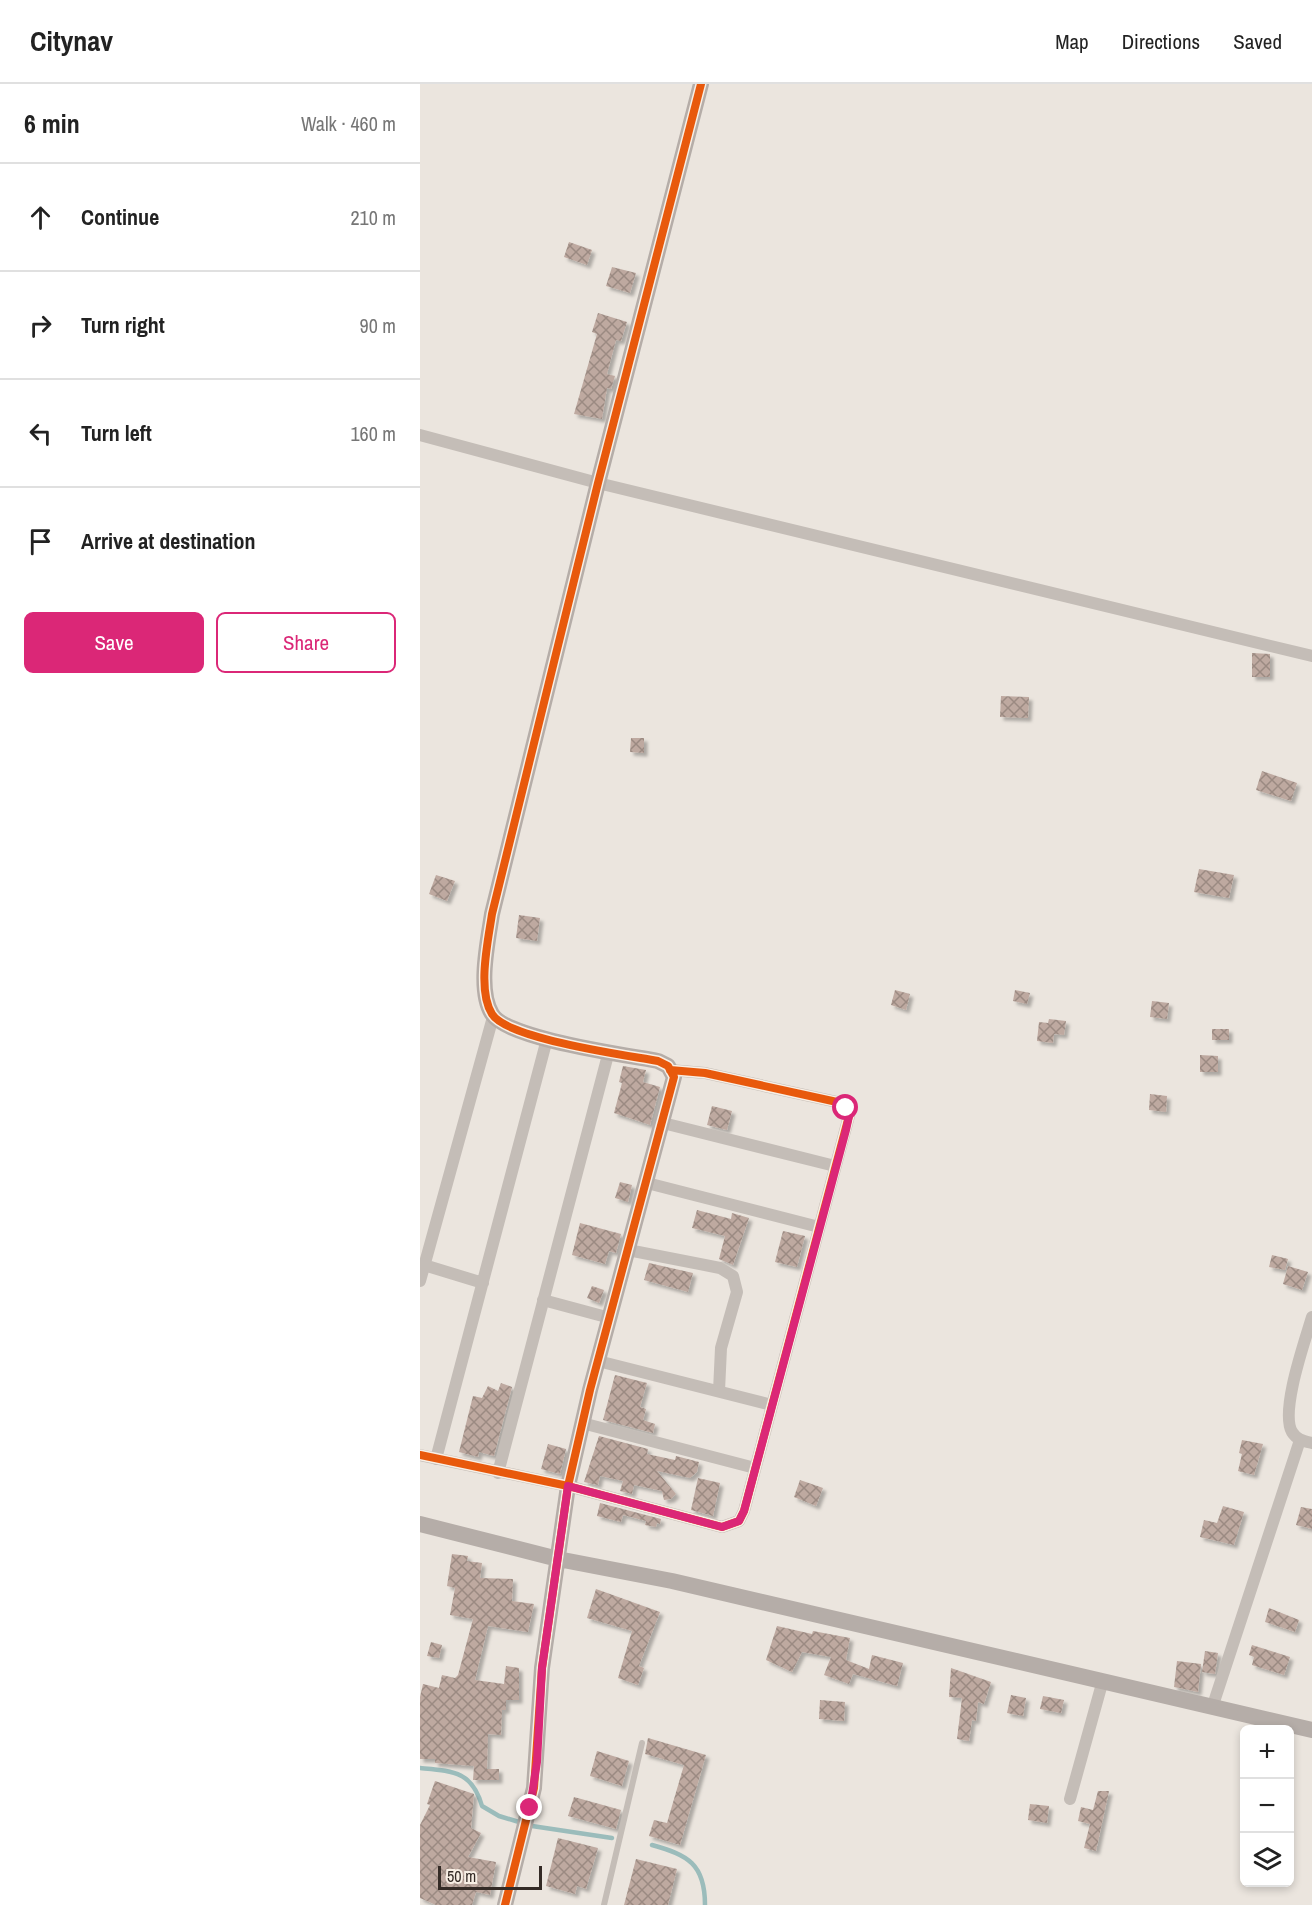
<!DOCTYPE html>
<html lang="en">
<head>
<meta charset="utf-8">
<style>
	:root { --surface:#fff; --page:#f2f2f2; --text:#222; --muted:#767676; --line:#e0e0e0; --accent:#db2777 }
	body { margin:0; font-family:"Archivo Narrow",sans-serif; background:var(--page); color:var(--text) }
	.controls { position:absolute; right:18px; bottom:18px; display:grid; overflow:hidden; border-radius:9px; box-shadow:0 3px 9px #0003 }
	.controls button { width:54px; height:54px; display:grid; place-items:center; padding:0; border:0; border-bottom:2px solid var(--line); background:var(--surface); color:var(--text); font:30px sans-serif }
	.scale { position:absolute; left:18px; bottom:15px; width:104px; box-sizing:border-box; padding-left:6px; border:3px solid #342b26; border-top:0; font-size:16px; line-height:21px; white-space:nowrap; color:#342b26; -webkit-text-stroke:4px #f8efe5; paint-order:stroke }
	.stop { position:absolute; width:18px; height:18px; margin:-14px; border:4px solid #db2777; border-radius:50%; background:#fff }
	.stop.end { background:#db2777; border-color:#fff; box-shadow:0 2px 6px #0008 }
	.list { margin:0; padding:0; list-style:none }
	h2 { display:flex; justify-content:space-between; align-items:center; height:78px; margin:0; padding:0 24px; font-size:26px }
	h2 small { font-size:20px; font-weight:400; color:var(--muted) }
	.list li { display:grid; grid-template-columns:39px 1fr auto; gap:18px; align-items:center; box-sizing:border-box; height:108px; padding:0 24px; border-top:2px solid var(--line) }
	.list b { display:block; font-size:22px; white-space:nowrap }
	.list em { font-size:20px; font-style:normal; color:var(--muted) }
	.actions { display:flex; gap:12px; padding:18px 24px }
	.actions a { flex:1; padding:14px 0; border:2px solid var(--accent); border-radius:9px; text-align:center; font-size:21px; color:var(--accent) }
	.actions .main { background:var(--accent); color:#fff }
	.icon { flex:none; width:33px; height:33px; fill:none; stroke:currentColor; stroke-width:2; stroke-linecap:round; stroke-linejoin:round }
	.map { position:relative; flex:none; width:892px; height:1821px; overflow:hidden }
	header { display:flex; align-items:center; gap:36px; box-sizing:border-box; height:84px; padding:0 30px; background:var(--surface); border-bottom:2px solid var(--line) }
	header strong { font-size:28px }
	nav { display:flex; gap:33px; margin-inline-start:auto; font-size:21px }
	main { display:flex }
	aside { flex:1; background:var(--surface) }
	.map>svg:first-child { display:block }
</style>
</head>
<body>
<header>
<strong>Citynav</strong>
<nav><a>Map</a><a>Directions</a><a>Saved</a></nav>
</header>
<main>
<aside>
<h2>6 min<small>Walk · 460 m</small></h2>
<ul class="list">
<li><svg class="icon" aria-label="ahead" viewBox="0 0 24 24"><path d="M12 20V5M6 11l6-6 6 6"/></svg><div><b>Continue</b></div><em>210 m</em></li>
<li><svg class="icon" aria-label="right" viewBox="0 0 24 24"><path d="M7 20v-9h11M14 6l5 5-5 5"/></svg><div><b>Turn right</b></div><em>90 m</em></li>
<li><svg class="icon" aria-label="left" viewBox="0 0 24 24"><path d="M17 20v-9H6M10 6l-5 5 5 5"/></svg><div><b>Turn left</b></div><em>160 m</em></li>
<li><svg class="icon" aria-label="arrive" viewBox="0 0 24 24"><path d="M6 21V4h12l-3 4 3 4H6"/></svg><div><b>Arrive at destination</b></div></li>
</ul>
<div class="actions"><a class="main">Save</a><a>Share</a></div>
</aside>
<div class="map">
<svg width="892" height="1821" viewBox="0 0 892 1821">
	<defs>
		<pattern id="building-cross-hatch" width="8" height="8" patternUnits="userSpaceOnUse" patternTransform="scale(1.5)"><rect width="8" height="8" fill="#bea9a0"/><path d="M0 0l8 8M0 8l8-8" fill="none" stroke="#9b8a82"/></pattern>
		<filter id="shadow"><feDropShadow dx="3.5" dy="3.5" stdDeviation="1.5" flood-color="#0004"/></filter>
	</defs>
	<rect width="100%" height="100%" fill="#ebe5de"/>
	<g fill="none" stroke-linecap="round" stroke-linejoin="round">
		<!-- stream -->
		<path stroke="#9bbcbb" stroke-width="4.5" d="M0 1684C33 1687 52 1687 62 1722L79 1732 99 1738
			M112 1742 192 1754
			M232 1761C268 1771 285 1780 285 1821"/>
	</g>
	<!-- building -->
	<path fill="url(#building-cross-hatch)" filter="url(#shadow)" d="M149 158 172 166 167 181 144 173Z
		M192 183 216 189 210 209 186 202Z
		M178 229 207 238 201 257 196 256 187 290 195 292 191 305 187 304 182 335 154 330 177 250 172 248Z
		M832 569 850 570V593H832Z
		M581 612 609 613 608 634 580 633Z
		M211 654H224V669L210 668Z
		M842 687 877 699 871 717 836 706Z
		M779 785 814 791 809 814 774 808Z
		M16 791 35 797 27 817 9 810Z
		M99 831 120 834 117 857 96 854Z
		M475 906 490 910 486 926 471 921Z
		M595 906 610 909 607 920 593 917Z
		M732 917 749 919 747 935 730 933Z
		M629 935 646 937 644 951 634 950 633 959 617 957 619 938 628 939Z
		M792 945H809V956H792Z
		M780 971 798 972V988H780Z
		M203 982 226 986 223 998 240 1003 230 1041 194 1029 202 999 199 998Z
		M730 1010 747 1012 746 1028 729 1026Z
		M292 1022 312 1027 307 1046 287 1041Z
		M200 1098 212 1101 208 1118 195 1114Z
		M277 1126 311 1135 312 1129 329 1134 313 1181 299 1175 305 1152 272 1144Z
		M160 1139 201 1150 196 1169 189 1167 185 1180 152 1171Z
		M363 1147 385 1152 377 1183 355 1178Z
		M852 1171 868 1175 865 1186 849 1183Z
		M229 1179 273 1189 268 1208 224 1196Z
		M868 1182 888 1188 882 1206 863 1200Z
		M172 1202 184 1206 179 1219 167 1214Z
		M195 1291 227 1299 220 1323 226 1325 223 1336 235 1340 233 1349 183 1336Z
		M81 1299 92 1303 74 1372 59 1368 58 1373 39 1368 53 1312 62 1314 68 1302 78 1307Z
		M179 1352 228 1365 227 1370 255 1376 256 1372 279 1378 277 1388 270 1394 237 1387 256 1410 251 1415 244 1416 242 1407 214 1401 212 1410 200 1407 203 1397 180 1392 178 1401 164 1398Z
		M822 1356 843 1360 834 1391 818 1387 822 1370 819 1369Z
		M128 1360 146 1365 140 1390 121 1385Z
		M278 1394 300 1399 293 1432 271 1426Z
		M380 1396 403 1404 396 1422 374 1413Z
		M180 1419 241 1435 240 1440 237 1439 236 1443 225 1441 226 1437 203 1431 201 1438 177 1432Z
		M803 1422 824 1428 814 1461 780 1453 784 1436 797 1439Z
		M881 1423 892 1425V1445L876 1441Z
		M32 1470 48 1472 47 1477 62 1479 60 1494 93 1495 92 1517 114 1520 108 1548 68 1542 55 1596 84 1600 86 1582 99 1584V1616H86V1626H82L81 1651 68 1650 67 1685H79V1696H53L54 1682 15 1679V1675H0V1613L3 1600 19 1604 22 1591 35 1594 38 1591 53 1535 30 1531 35 1504 27 1502Z
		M176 1505 240 1528 219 1582 224 1584 218 1601 198 1594 212 1547 167 1534Z
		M849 1524 879 1536 875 1548 845 1538Z
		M357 1542 392 1550 393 1547 430 1554 426 1576 449 1585 452 1571 483 1579 477 1602 433 1590 429 1600 404 1591 411 1573 382 1568 372 1588 346 1576Z
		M11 1558 22 1561 19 1574 7 1572Z
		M832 1561 870 1573 864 1591 832 1581 834 1573 829 1571Z
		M785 1567 798 1569 795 1590 782 1588Z
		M757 1577 781 1580 778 1608 754 1603Z
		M531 1584 571 1598 564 1620 558 1618 556 1637 552 1636 549 1657 537 1655 542 1614 529 1613Z
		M591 1611 606 1614 603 1632 587 1629Z
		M623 1612 644 1616 641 1629 620 1625Z
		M400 1616 425 1618 424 1637 399 1635Z
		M228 1654 286 1671 260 1761 229 1752 234 1736 247 1739 264 1681 225 1670Z
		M177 1667 209 1677 202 1702 170 1692Z
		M15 1697 54 1710 51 1744 61 1749 48 1773 76 1778 70 1811 56 1808 52 1821H16L0 1814V1741L10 1721 7 1720Z
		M678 1707H689L676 1767 664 1764 670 1740 658 1737 661 1723 673 1726Z
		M154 1713 201 1726 196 1745 148 1732Z
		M610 1720 629 1722 627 1739 608 1736Z
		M138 1754 178 1764 166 1805 157 1802 155 1810 126 1802Z
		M216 1775 257 1785 248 1821H204Z"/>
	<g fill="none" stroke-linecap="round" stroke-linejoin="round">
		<!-- lane -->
		<path stroke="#c4bdb7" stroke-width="6" d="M184 1821 222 1659"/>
		<!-- street -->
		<path stroke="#c4bdb7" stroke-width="12" d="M0 351 178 399 892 572
			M243 1039 415 1082
			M227 1099 399 1143
			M208 1166 300 1184 313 1192 317 1208 301 1264 299 1307
			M4 1181 63 1199
			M0 1197 73 933
			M123 1216 190 1234
			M892 1233C885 1257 860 1327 872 1348 877 1356 884 1357 892 1359
			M178 1277 352 1321
			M162 1339 335 1384
			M0 1371 148 1402 302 1443 319 1437 324 1427 429 1032 426 1024 417 1018 285 989 250 986
			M16 1375 127 955
			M78 1389 189 967
			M793 1621 880 1356
			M650 1715 683 1596"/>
		<!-- secondary -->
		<path stroke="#b5ada8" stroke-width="16" d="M0 1440 138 1475 252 1497 892 1646
			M85 1821 114 1704 122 1584 148 1402 170 1306 254 993 248 982 238 977C206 971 87 955 72 930 57 906 68 857 72 830L178 399 281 0"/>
		<defs>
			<path id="cycleway" d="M0 1371 148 1402 302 1443 319 1437 324 1427 429 1032 426 1024 417 1018 285 989 250 986
				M85 1821 114 1704 122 1584 148 1402 170 1306 254 993 248 982 238 977C206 971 87 955 72 930 57 906 68 857 72 830L178 399 281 0"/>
		</defs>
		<!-- cycleway casing -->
		<use href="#cycleway" stroke="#f8efe5" stroke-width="11"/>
		<!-- cycleway -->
		<use href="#cycleway" stroke="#e8590c" stroke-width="8"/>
	</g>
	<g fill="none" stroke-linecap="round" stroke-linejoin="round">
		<!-- route -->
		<path stroke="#db2777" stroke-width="8" d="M110 1724 117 1678 122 1584 148 1402 302 1443 319 1437 324 1427 426 1046 429 1032 426 1024"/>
	</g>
</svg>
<div class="controls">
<button>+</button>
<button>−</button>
<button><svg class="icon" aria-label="layers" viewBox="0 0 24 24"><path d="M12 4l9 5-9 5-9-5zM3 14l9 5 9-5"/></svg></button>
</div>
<div class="scale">50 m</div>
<div class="stop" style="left:426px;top:1024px"></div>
<div class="stop end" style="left:110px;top:1724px"></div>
</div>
</main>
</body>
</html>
